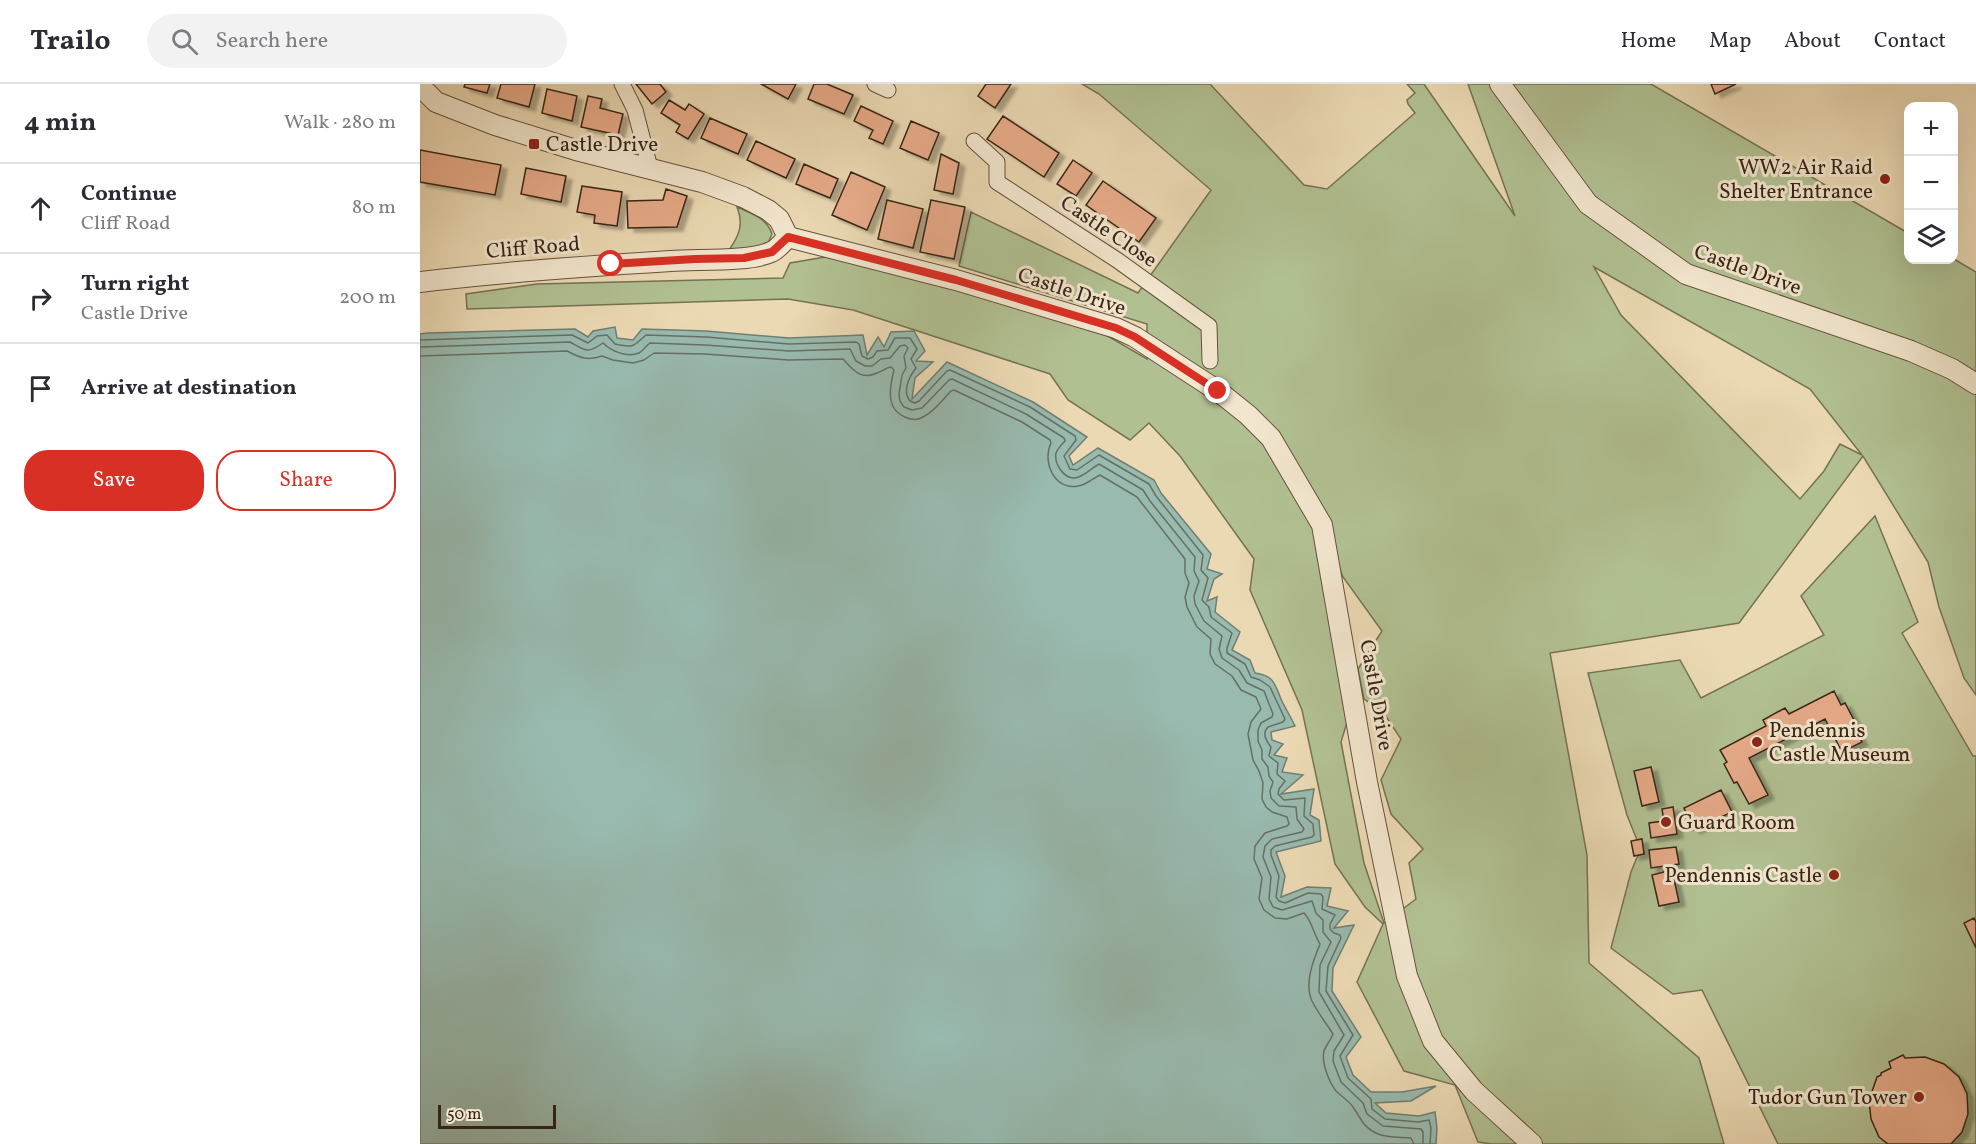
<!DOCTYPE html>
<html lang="en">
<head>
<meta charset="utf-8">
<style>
	:root { --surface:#fff; --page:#f2f2f3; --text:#2b2b33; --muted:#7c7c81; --line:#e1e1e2; --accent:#d93025 }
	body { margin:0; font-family:Vollkorn,serif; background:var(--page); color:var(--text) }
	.controls { position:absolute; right:18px; top:18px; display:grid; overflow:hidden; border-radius:12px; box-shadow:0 6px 24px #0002 }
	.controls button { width:54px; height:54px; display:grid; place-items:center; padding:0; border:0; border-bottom:2px solid var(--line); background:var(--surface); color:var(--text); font:30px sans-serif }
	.scale { position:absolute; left:18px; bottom:15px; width:118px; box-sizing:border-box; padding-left:6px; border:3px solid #392517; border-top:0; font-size:16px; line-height:21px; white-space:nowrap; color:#392517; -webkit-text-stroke:4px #f2e6ce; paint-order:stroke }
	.stop { position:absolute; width:18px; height:18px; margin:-14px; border:4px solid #d93025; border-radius:50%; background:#fff }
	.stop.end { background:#d93025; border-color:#fff; box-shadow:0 2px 6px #0008 }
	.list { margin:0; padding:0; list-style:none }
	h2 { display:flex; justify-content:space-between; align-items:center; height:78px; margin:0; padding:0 24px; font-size:26px }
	h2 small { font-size:20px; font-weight:400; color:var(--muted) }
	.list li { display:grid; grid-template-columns:39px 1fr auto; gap:18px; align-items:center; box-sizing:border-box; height:90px; padding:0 24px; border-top:2px solid var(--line) }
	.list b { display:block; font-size:22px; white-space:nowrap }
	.list p { margin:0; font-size:20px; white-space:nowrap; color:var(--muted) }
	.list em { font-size:20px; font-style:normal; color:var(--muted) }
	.actions { display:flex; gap:12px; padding:18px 24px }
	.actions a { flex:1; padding:14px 0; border:2px solid var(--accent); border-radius:24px; text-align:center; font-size:21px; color:var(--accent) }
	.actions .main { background:var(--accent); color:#fff }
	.icon { flex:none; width:33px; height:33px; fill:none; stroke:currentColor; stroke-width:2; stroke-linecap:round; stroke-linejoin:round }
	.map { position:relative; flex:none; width:1556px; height:1060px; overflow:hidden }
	header { display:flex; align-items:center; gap:36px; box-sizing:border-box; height:84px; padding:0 30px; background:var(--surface); border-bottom:2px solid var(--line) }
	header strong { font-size:28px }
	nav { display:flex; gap:33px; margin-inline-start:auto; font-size:21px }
	.search { width:420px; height:54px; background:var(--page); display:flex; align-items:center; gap:15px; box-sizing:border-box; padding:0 21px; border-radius:33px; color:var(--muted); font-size:22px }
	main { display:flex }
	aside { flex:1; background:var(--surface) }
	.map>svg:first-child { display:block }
</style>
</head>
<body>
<header>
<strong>Trailo</strong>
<div class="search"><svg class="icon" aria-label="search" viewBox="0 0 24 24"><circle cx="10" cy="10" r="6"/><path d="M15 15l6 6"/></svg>Search here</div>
<nav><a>Home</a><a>Map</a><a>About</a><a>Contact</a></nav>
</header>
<main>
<aside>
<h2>4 min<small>Walk · 280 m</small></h2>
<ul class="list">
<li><svg class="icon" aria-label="ahead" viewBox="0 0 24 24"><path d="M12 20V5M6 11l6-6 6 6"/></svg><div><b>Continue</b><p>Cliff Road</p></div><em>80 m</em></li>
<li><svg class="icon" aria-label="right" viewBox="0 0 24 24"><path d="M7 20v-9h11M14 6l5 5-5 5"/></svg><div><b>Turn right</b><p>Castle Drive</p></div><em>200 m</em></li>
<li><svg class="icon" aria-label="arrive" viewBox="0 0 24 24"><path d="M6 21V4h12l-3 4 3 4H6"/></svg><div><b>Arrive at destination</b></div></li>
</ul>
<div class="actions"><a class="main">Save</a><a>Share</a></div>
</aside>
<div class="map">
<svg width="1556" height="1060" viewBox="0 0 1556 1060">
	<defs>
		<filter id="shadow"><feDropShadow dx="6" dy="4" stdDeviation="1.5" flood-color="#0004"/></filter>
	</defs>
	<rect width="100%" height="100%" fill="#ebd9b3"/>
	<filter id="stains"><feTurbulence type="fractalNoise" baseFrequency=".00333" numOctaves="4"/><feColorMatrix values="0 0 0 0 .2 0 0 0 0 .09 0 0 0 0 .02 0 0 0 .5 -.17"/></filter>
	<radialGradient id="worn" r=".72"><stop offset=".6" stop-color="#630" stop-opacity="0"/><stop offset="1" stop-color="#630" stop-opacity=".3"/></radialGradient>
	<!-- green -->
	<path fill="#b1c092" stroke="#757254" stroke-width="1.5" fill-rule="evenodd" d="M662 0H790L884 101 907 105 995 29 988 20 987 16 995 9 987 0H1004L1095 132 1048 0H1231L1488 149V176L1534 175 1556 188V611L1544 594 1519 523 1508 478 1443 372 1319 539 1130 569 1167 771 1169 879 1279 974 1304 1060H1072L1058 1058 1035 1001 984 987 937 898 963 840 945 823 915 780 882 626 830 506 834 475 760 372 729 339 710 356 648 316 630 290 433 226 368 215 47 225 46 210 117 200 363 194 370 179 405 173 439 179 648 229 727 275V240L539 182 551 128 718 209 791 106 679 10ZM1174 183 1390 305 1442 371 1420 360 1404 387 1380 415 1201 231ZM904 445 923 493 962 547 938 585 944 615 963 628 981 655 961 696 971 730 1003 765 989 779 996 815 964 839 944 779 921 658 928 635Z
		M317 123C332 130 347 134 352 150L348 159 329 165 309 166C319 152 324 140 317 123Z
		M1455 432 1498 538 1482 549 1553 672H1556V1060H1358L1282 906 1253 910 1191 864 1211 788 1218 771 1224 770 1222 756H1217L1207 731 1168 589 1260 576 1281 614 1404 551 1381 512Z"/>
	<!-- water -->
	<path fill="#98baaf" stroke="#727e72" stroke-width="1.5" d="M195 243 197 254 213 256 222 245 286 247 369 254 443 251 447 271 458 253 464 263 471 248 494 247 505 267 496 277 513 278 495 294 492 315 527 278 613 318 667 353 649 372 653 381 678 364 734 396 741 409 791 470 787 485 802 490 794 495 787 517 797 513 795 528 820 548 812 566 830 576 835 589C853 591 855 600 861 615 865 624 871 633 875 642L851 648 852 656 863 660 854 671 867 674 862 688 883 691 861 710 894 705 890 731 899 736 901 757 856 768 865 792 861 813 887 803 911 804 907 822 928 827 914 844 934 841 913 884 912 907 941 953 926 973 933 991 951 1008H982L1016 1002 991 1017 955 1019 966 1029 999 1032 1015 1028 1017 1044 1016 1060H0V250L8 249 155 245 168 253 173 247Z"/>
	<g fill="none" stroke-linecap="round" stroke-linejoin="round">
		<!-- shore -->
		<path stroke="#687063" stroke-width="1.5" d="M0 256 152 251 168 259 177 252 187 251 195 260C215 264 212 263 226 251L286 253 369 260 436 258 439 260 442 272 448 275 453 273 457 267 468 266 475 254H490L497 265 491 275 496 284C489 293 482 307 490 317L495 319 499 317 527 287 530 286 610 323 655 352 656 356 644 372 650 385 657 386 679 371 729 400 736 412 783 471 781 486 788 494 782 516 789 523 791 533 812 549 807 564V569L825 580 831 593 840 596 850 603 865 635 863 638 848 643C842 649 846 657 851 663L849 672 858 679 857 690 865 697 859 705 858 710 864 716 885 714 884 732 893 740 894 751 892 753 855 762 851 766V771L859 792 856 813 859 817 865 819 888 809 901 810 903 813 902 825 915 831 910 840V845L914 849 920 851 921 854 908 882 906 907 933 951 920 972 928 994 951 1015 952 1025 965 1035 998 1038 1009 1036 1011 1044 1010 1060
			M0 263 150 258C166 267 167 270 183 259 191 267 207 274 219 269 223 267 226 262 230 259L285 261 369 267 430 265 436 277 445 282H452L461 275 470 274 480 262 485 261 488 264 484 272 486 284 482 291 479 310 480 317 484 323 492 326 502 324 529 296 532 295 606 330 644 354 645 357C641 361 638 364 636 369 634 379 643 394 654 394 663 394 671 384 679 380L723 406 730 417 775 473 774 487 779 497 774 512 775 520 784 537 802 552 799 565 802 574 819 586 827 599 844 607 853 630 852 633 841 639 838 646V657L842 666V675L848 683 849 692 853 698 850 707 851 714 859 722 876 723 877 735 884 745 882 748 852 755 845 762 843 773 851 793 849 815 853 823 862 826 892 817 896 829 903 836V848L911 858 900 881 899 908 924 951 914 967 913 977 921 998 943 1019 947 1030 963 1042 1001 1045 1003 1048V1060
			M0 272 147 267C160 274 168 277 182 272L193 276 213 279 224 276 234 269 285 270 368 276 423 275C432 285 441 297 457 289 463 287 465 284 471 283L474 286C470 302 465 325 485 333 491 336 498 336 503 333 514 328 523 315 531 307L534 306 602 338 630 356 631 359C622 377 634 407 658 402 667 401 673 394 680 391L717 413 765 475V489L769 499 765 513 767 523 777 543 791 555 790 570 795 580 812 592 821 606 836 613 841 625 831 638 828 650 833 676 839 687 843 699 842 715 846 723 852 728 867 733 869 740 867 742 845 749 835 762 834 775 842 794 839 815 844 826 855 834 867 835 884 829C893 839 893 849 900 860 893 877 884 900 892 917 898 929 906 939 913 950 911 956 906 961 904 967 901 978 909 998 916 1007 921 1012 929 1017 933 1023 941 1034 943 1044 958 1050 968 1054 981 1053 991 1054L994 1060"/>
	</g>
	<!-- building -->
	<path fill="#e7ab89" stroke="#392517" stroke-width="1.5" filter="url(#shadow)" d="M45 0H70L67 9 44 3Z
		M81 0H115L109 23 77 14Z
		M216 0H240L246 8 232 20Z
		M341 0H376L368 15Z
		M394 0H407L433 11 424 30 388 15Z
		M566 0H591L575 24 558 12Z
		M1291 0H1316L1295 10Z
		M127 5 157 12 152 37 122 29Z
		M168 12 182 15 180 24 203 30 198 51 161 43Z
		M249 16 265 26 269 20 284 30 268 55 256 48 260 41 241 29Z
		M441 22 473 37 463 60 449 54 453 46 434 37Z
		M583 32 639 69 624 93 567 55Z
		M290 34 327 50 318 70 281 54Z
		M491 37 519 49 508 76 480 64Z
		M336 57 375 75 366 94 327 76Z
		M0 66 81 81 75 111 0 98Z
		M521 70 539 79 533 110 514 106Z
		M653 76 672 89 656 112 637 100Z
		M384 80 418 95 410 114 376 100Z
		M106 84 146 92 141 118 101 110Z
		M431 88 465 103 447 146 412 131Z
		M683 97 736 134 719 158 666 121Z
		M162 102 202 108 197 142 174 139 175 131 157 128Z
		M246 105 267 112 257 143 208 144 207 117 243 116Z
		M467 116 503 125 493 164 458 155Z
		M511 116 545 123 534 175 500 168Z
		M1414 607 1421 621 1425 619 1435 638 1432 640 1442 658 1422 668 1405 635 1329 674 1348 711 1329 720 1317 698 1314 699 1304 680 1307 678 1300 666 1346 642 1343 636 1365 624 1369 630Z
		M1231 683 1239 718 1222 722 1214 687Z
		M1301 706 1312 728 1274 746 1264 724Z
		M1253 723 1257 750 1231 754 1229 739 1244 737 1242 725Z
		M1222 755 1224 770 1214 772 1211 757Z
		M1256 763 1259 780 1231 784 1229 766Z
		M1252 786 1259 818 1239 822 1232 791Z
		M1554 834 1556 838V864L1544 839Z
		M1483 971 1485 974 1505 973 1524 980 1539 993 1547 1010 1548 1030 1542 1048 1531 1060H1468L1459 1053 1451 1035 1449 1016 1457 993 1461 991V989L1471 984 1469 978Z"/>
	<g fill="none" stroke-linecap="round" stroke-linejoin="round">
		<defs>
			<path id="minor" d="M202 0 215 26 230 84
				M455 0 468 6
				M554 57 577 78V98L697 176 789 242 790 277"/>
			<path id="tertiary" d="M1080 0 1168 120 1266 190 1491 267 1532 285 1556 300
				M0 2 16 18 75 41 156 66 282 98 323 113 348 126 359 135 368 153
				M368 153 536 196 696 244 715 253 798 307 828 331 851 354 902 441 947 698 987 892 1013 957 1054 1007 1112 1060
				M0 198C83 188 167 182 251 177 277 175 330 178 351 168 357 166 363 158 368 153"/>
		</defs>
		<!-- minor casing -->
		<use href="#minor" stroke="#66523e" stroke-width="17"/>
		<!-- tertiary casing -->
		<use href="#tertiary" stroke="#66523e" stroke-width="22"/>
		<!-- minor -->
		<use href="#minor" stroke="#f2e6ce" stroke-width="15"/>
		<!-- tertiary -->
		<use href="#tertiary" stroke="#f2e6ce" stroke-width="20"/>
	</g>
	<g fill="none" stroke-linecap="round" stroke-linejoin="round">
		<!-- route -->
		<path stroke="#d93025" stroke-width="8" d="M191 180 275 175 324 174 352 168 368 153 536 196 696 244 715 253 798 307"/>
	</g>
	<!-- markers -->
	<g fill="#8f2418" stroke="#f2e6ce" stroke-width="2">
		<rect x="108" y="54" width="12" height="12" rx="3"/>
		<circle cx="1465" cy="95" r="6"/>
		<circle cx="1337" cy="658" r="6"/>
		<circle cx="1246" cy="738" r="6"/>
		<circle cx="1414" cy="791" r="6"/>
		<circle cx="1499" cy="1013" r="6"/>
	</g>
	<g text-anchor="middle" stroke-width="6" stroke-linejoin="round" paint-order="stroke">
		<!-- poi labels -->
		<g font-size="21" fill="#392517" stroke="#f2e6ce" text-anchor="start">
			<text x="126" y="67">Castle Drive</text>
			<text x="1453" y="90" text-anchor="end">WW2 Air Raid<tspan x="1453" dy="24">Shelter Entrance</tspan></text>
			<text x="1349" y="653">Pendennis<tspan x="1349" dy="24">Castle Museum</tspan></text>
			<text x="1258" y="745">Guard Room</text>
			<text x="1402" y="798" text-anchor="end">Pendennis Castle</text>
			<text x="1487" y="1020" text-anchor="end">Tudor Gun Tower</text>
		</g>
		<!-- street labels -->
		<g font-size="21" fill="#392517" stroke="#f2e6ce">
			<text transform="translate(689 147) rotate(34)" y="7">Castle Close</text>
			<text transform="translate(113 163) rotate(-5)" y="7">Cliff Road</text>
			<text transform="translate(1328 185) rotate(20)" y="7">Castle Drive</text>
			<text transform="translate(652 207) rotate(18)" y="7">Castle Drive</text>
			<text transform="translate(957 611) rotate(80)" y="7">Castle Drive</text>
		</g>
	</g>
	<rect width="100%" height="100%" filter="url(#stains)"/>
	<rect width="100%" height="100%" fill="url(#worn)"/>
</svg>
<div class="controls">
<button>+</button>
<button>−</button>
<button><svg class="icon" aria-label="layers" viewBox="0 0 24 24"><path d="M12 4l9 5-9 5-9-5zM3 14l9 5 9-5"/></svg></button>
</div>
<div class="scale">50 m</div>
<div class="stop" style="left:191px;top:180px"></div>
<div class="stop end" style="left:798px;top:307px"></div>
</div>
</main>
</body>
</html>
